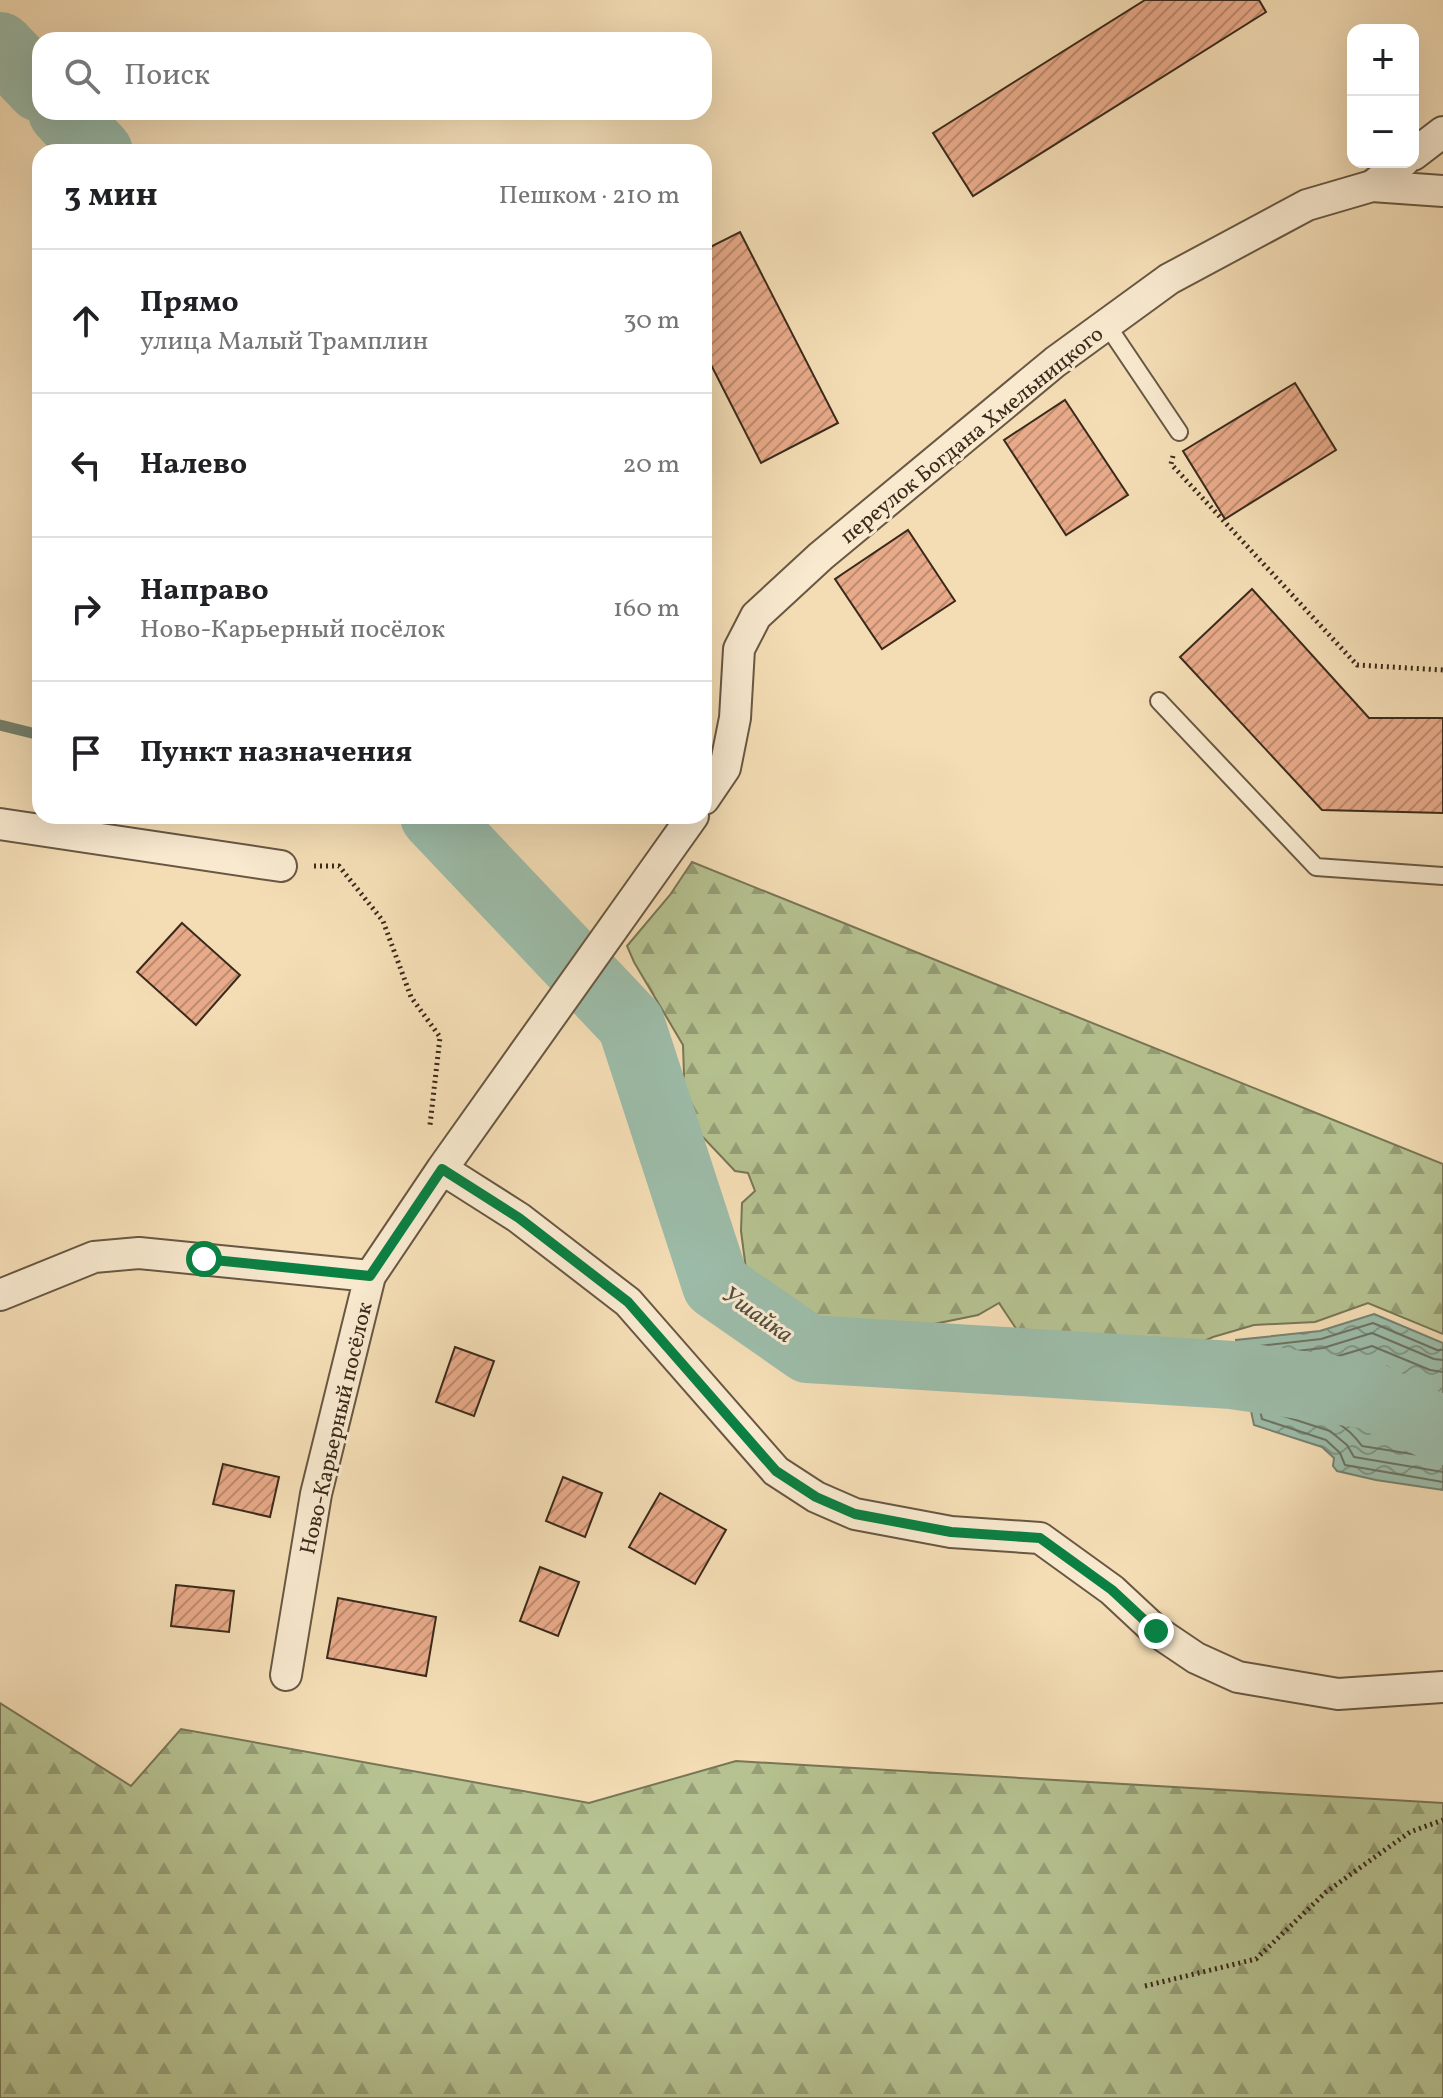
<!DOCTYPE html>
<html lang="ru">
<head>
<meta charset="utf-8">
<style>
	:root { --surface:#fff; --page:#f6f6f6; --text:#202124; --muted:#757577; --line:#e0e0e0 }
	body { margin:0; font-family:Vollkorn,serif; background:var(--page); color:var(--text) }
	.controls { position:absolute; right:24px; top:24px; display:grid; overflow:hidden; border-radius:16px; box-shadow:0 8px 32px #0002 }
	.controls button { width:72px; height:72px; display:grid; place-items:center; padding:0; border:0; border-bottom:2px solid var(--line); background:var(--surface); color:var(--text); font:40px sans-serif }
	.stop { position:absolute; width:24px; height:24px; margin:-18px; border:6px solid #0b8043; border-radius:50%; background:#fff }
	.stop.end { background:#0b8043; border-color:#fff; box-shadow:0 2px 8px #0008 }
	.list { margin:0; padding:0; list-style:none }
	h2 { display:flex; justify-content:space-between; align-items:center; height:104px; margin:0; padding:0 32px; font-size:34px }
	h2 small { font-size:26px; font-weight:400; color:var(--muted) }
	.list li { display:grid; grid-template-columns:52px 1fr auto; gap:24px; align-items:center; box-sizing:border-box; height:144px; padding:0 32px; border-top:2px solid var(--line) }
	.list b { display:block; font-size:30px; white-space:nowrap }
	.list p { margin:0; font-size:26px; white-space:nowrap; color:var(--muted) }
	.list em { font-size:26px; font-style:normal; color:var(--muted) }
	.icon { flex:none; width:44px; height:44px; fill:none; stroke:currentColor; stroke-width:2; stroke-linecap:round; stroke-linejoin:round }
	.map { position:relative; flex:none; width:1443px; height:2098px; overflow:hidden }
	.search { position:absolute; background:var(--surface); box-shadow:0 8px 32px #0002; left:32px; top:32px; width:680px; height:88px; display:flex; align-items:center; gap:20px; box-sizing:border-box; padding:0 28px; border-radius:24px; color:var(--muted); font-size:30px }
	.panel { position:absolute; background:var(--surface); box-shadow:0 8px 32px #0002; left:32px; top:144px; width:680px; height:680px; border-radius:24px }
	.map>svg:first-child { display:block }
</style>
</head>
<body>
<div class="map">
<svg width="1443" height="2098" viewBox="0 0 1443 2098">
	<defs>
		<pattern id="forest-firs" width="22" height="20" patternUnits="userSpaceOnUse" patternTransform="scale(2)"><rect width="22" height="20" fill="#b6c291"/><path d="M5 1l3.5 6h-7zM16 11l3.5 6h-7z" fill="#959e76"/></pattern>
		<pattern id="water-waves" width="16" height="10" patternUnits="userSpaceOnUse" patternTransform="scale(2)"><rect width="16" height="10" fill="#9cbca9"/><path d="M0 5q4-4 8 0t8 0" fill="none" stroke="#809989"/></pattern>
		<pattern id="building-hatch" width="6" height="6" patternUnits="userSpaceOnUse" patternTransform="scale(2)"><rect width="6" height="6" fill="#e9aa89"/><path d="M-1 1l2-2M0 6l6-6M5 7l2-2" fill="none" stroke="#be8b6f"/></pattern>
	</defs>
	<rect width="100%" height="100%" fill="#f4ddb5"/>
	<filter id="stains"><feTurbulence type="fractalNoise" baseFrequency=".0025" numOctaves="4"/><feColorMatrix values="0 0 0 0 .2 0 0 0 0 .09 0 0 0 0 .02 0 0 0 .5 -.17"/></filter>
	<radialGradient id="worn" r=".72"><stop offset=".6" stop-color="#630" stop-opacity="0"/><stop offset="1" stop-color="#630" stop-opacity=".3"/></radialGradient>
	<!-- forest -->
	<path fill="url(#forest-firs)" stroke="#787656" stroke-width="2" d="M692 862 1443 1164V1334L1368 1303 1315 1322 1254 1325 1213 1337 1177 1353 1045 1338 1017 1330 999 1303 978 1315 934 1324 814 1326 769 1302 747 1277 741 1231 742 1203 755 1191 748 1173 735 1171 698 1132 679 1100 684 1075 683 1045 634 962 627 946 670 895Z
		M0 1703 131 1786 181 1729 589 1803 736 1761 1443 1803V2098H0Z"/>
	<!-- water -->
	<path fill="url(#water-waves)" stroke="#758270" stroke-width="2" d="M1374 1314 1443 1343V1490L1376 1480 1337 1471 1333 1466 1334 1458 1322 1447 1254 1425 1236 1340 1320 1331Z"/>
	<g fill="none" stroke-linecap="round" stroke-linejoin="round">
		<!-- shore -->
		<path stroke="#6b7362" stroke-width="2" d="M1443 1350H1437L1373 1323 1321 1339 1250 1347 1247 1351 1262 1419 1326 1440 1340 1453 1345 1465 1443 1482
			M1443 1360 1434 1359 1372 1333 1323 1348 1262 1355 1259 1359 1271 1412 1330 1431 1347 1445 1354 1457 1443 1472
			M1443 1372 1430 1370 1372 1346 1325 1360 1276 1366 1273 1370 1281 1402C1314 1414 1340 1415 1362 1446L1443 1459"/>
		<!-- stream -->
		<path stroke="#758270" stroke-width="11" d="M0 725 40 735"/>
		<!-- river -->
		<path stroke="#9cbca9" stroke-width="68" d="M0 46 40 88
			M62 112 99 152
			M434 816 631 1024 716 1285 808 1349 1232 1375 1369 1395 1443 1431"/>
	</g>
	<!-- building -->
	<path fill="url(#building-hatch)" stroke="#3a2a1b" stroke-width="2" d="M1145 0H1259L1266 12 973 196 933 133Z
		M740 232 838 423 761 463 704 351V250Z
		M1295 383 1336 450 1225 519 1183 451Z
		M1065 400 1128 495 1066 535 1004 440Z
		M908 530 955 601 882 649 835 579Z
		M1252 589 1369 718H1443V813L1322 810 1180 657Z
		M182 923 240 975 196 1025 137 972Z
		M455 1347 494 1361 474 1416 436 1402Z
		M223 1464 279 1477 270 1517 213 1504Z
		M563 1477 602 1493 585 1537 546 1521Z
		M660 1493 726 1530 695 1584 629 1547Z
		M540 1567 579 1582 558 1636 520 1621Z
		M176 1585 234 1591 229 1632 171 1626Z
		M338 1598 436 1617 426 1676 327 1658Z"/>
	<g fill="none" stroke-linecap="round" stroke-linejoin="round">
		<defs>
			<path id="service" d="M1107 325 1179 432
				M1159 701 1316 867 1443 876"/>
			<path id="minor" d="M1413 155 1443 132
				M1372 186 1403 162
				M704 799 725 768 735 718 739 649 756 616 821 556 1055 362 1169 279 1307 205 1372 186 1443 191
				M0 824 281 866
				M442 1169 519 1218 628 1302 776 1471 816 1497 855 1514 951 1532 1040 1538 1112 1590 1156 1631 1196 1658 1238 1677 1338 1694 1443 1687
				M0 1295 94 1257 139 1253 370 1276
				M286 1675 316 1494 370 1276 442 1169 693 816"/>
		</defs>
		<!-- service casing -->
		<use href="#service" stroke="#685742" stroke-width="20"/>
		<!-- minor casing -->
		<use href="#minor" stroke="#685742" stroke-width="34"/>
		<!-- path -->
		<path stroke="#3a2a1b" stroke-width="5" stroke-dasharray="2 4" stroke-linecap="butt" d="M1173 456 1171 464 1357 665 1443 670
			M314 866H339L383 921 411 997 440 1037 430 1125
			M1145 1986 1256 1959 1326 1892 1410 1832 1443 1820"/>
		<!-- service -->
		<use href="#service" stroke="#f8e9cf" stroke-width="16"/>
		<!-- minor -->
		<use href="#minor" stroke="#f8e9cf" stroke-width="30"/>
	</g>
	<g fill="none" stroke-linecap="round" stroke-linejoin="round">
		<!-- route -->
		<path stroke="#0b8043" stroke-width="10" d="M204 1259 370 1276 442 1169 519 1218 628 1302 776 1471 816 1497 855 1514 951 1532 1040 1538 1112 1590 1156 1631"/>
	</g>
	<g text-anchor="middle" stroke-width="6" stroke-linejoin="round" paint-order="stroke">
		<!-- street labels -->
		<g font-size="22" fill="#3a2a1b" stroke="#f8e9cf">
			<text transform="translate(971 434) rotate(-39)" y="8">переулок Богдана Хмельницкого</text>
			<text transform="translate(335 1428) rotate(-77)" y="8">Ново-Карьерный посёлок</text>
		</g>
		<!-- water labels -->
		<g font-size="24" font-style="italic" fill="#524e3e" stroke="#f8e9cf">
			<text transform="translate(758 1314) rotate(35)" y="8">Ушайка</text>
		</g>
	</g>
	<rect width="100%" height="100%" filter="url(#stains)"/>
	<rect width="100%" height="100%" fill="url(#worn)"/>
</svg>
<div class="controls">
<button>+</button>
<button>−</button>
</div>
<div class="stop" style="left:204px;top:1259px"></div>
<div class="stop end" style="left:1156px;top:1631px"></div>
<div class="search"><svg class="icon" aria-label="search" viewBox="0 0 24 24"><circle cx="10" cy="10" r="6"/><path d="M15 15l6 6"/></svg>Поиск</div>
<section class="panel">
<h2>3 мин<small>Пешком · 210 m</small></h2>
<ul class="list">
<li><svg class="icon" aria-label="ahead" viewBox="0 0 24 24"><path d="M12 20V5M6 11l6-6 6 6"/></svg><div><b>Прямо</b><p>улица Малый Трамплин</p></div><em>30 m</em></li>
<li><svg class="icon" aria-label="left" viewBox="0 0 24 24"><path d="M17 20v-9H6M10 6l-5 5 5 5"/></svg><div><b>Налево</b></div><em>20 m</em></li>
<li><svg class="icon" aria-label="right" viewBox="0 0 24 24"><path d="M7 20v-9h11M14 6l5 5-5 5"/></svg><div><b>Направо</b><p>Ново-Карьерный посёлок</p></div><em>160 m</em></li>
<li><svg class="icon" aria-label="arrive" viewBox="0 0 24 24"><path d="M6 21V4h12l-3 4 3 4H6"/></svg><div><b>Пункт назначения</b></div></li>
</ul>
</section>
</div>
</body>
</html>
